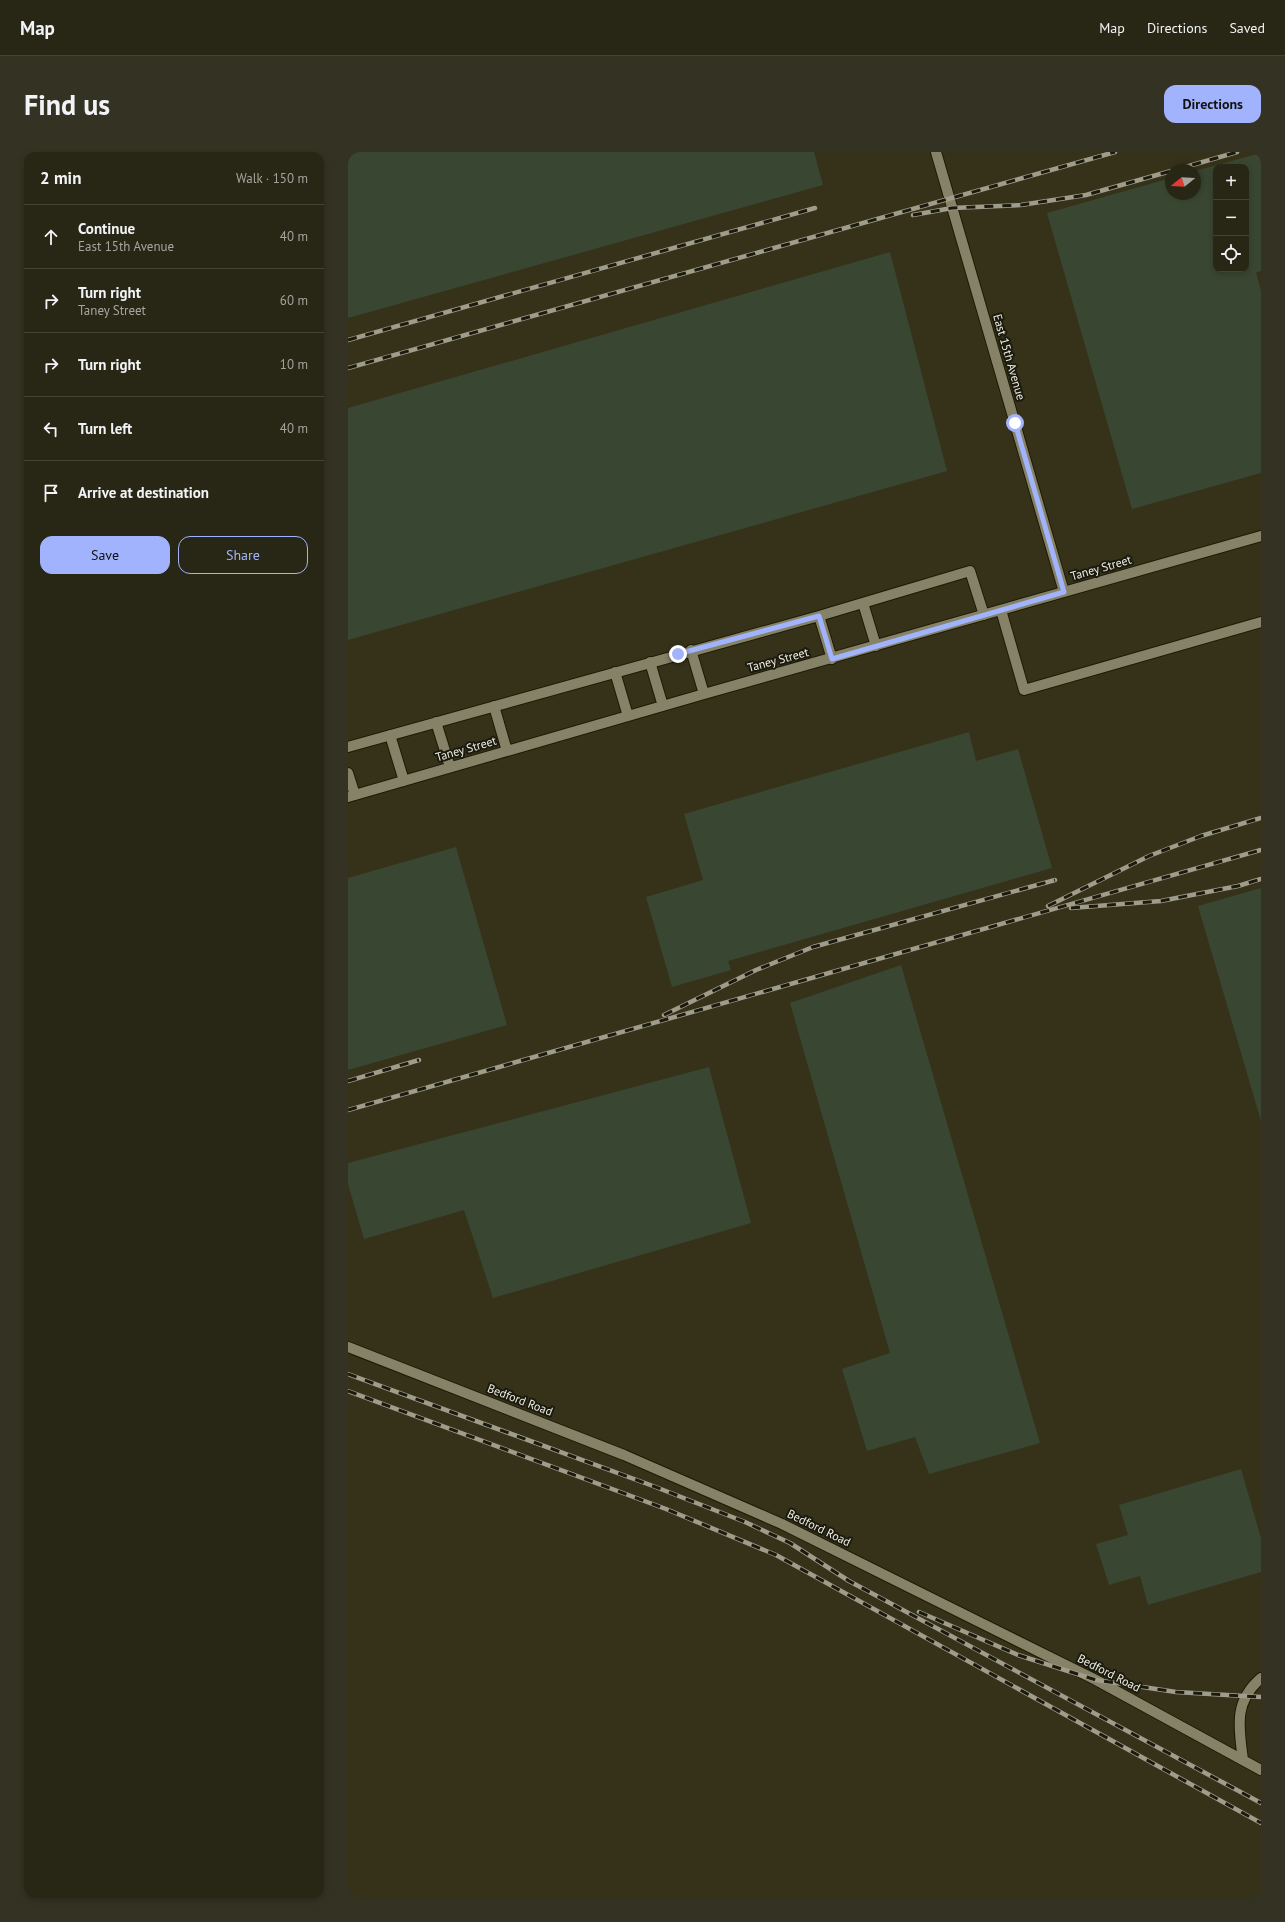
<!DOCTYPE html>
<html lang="en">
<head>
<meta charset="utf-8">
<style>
	:root { --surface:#282614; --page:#343222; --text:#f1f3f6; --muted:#a5a5a0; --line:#444334; --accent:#a1b3fd }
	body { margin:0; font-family:"PT Sans",sans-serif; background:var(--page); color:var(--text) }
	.controls { position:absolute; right:12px; top:12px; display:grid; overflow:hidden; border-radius:8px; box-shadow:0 2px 6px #0003 }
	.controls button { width:36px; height:36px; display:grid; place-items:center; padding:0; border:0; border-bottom:1px solid var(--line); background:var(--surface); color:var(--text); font:20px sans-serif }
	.compass { position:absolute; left:817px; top:12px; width:36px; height:36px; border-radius:50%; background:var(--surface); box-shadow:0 2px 6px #0003; rotate:252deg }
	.stop { position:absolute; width:12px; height:12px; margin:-9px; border:3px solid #a1b3fd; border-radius:50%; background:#fff }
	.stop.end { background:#a1b3fd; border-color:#fff; box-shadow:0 1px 4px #0008 }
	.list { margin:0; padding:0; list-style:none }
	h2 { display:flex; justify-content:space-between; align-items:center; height:52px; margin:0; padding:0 16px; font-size:17px }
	h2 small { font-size:13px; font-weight:400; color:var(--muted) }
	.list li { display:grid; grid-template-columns:26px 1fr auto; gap:12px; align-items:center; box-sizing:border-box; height:64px; padding:0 16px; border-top:1px solid var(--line) }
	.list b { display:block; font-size:15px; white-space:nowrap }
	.list p { margin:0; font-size:13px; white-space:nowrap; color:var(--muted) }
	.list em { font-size:13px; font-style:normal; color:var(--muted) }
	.actions { display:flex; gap:8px; padding:12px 16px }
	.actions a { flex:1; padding:9px 0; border:1px solid var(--accent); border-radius:12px; text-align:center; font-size:14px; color:var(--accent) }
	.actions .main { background:var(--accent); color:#111 }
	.icon { flex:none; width:22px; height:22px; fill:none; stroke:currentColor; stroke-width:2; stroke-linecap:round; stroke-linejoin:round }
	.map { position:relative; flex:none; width:913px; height:1746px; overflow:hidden; border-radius:12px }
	header { display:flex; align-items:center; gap:24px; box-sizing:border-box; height:56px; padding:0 20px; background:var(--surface); border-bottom:1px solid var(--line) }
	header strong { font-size:19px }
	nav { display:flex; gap:22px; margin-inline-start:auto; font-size:14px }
	.intro { display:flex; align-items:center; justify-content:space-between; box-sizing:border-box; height:96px; padding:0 24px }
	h1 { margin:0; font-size:28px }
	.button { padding:10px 18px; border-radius:12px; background:var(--accent); color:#111; font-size:14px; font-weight:700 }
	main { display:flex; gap:24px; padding:0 24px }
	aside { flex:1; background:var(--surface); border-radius:12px; box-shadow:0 2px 6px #0003 }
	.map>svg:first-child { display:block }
</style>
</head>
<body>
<header>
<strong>Map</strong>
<nav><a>Map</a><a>Directions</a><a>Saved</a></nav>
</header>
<div class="intro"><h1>Find us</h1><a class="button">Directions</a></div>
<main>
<aside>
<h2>2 min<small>Walk · 150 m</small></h2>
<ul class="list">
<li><svg class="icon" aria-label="ahead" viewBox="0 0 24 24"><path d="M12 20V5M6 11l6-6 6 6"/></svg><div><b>Continue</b><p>East 15th Avenue</p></div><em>40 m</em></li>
<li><svg class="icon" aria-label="right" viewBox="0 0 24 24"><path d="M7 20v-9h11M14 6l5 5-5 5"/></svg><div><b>Turn right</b><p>Taney Street</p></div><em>60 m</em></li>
<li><svg class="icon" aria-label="right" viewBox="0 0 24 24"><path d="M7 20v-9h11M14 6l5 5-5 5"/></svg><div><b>Turn right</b></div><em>10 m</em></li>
<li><svg class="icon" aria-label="left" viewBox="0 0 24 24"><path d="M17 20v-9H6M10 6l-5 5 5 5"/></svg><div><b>Turn left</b></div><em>40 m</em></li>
<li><svg class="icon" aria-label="arrive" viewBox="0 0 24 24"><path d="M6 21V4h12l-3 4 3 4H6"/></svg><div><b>Arrive at destination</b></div></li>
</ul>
<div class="actions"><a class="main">Save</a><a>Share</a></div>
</aside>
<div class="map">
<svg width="913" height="1746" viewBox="0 0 913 1746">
	<rect width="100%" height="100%" fill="#36321a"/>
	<!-- building -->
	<path fill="#394631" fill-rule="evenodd" d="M0 0H466L475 33 0 166Z
		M913 1V119L908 120 913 139V321L784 357 699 61 823 26V42H847V19ZM868 15H898V117H868Z
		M542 100 599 319 0 488V256Z
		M621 580 628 609 670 597 704 716 380 809 383 818 324 835 298 745 355 728 336 662Z
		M108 695 159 873 0 918V726Z
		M913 736V969L850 754Z
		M553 813 692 1291 581 1322 567 1285 519 1299 494 1217 542 1201 442 851Z
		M361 915 403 1071 145 1146 116 1058 16 1087 0 1032V1011Z
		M893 1317 913 1386V1420L800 1453 792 1424 761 1433 748 1392 780 1383 771 1353Z"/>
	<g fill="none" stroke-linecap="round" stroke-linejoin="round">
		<defs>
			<path id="minor" d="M588 0 716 440
				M515 451 528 494
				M653 458 676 538 913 470
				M471 464 484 507
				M343 498 356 542
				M302 510 315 554
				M267 520 280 564
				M146 554 159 599
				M88 570 102 615
				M42 583 56 629
				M0 595 471 464 622 419 636 463
				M0 621 7 643
				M0 645 356 542 913 384
				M0 1195 276 1303 434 1372 748 1528 913 1618
				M895 1608C891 1576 885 1550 913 1526"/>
		</defs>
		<!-- minor casing -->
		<use href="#minor" stroke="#1d1a03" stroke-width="12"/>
		<!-- minor -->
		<use href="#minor" stroke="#868267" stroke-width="10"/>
		<defs>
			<path id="rail" d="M827 18 889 0
				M565 63 604 56 673 53 738 43 823 19
				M0 188 467 56
				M0 216 767 0
				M700 754 801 704 853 684 913 666
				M723 756 813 749 890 734 913 727
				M316 863 408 818 465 795 707 728
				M0 929 71 908
				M0 958 913 698
				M0 1222 305 1334 397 1370 442 1391 501 1429 913 1651
				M0 1239 318 1357 428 1403 913 1671
				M571 1460 670 1503 748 1528 828 1540 913 1545"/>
		</defs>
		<!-- rail casing -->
		<use href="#rail" stroke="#9f9c8a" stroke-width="4.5"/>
		<!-- rail -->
		<use href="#rail" stroke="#1b1a0f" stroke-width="3" stroke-dasharray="9" stroke-linecap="butt"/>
	</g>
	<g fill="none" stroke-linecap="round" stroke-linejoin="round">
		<!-- route -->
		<path stroke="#a1b3fd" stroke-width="5" d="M330 502 471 464 484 507 716 440 667 271"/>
	</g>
	<g text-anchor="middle" stroke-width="4" stroke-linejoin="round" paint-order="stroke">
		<!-- street labels -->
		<g font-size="12" fill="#f0eee0" stroke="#1b1a0f">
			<text transform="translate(661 205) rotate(74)" y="4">East 15th Avenue</text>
			<text transform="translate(753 416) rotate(-16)" y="4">Taney Street</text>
			<text transform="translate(430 508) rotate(-15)" y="4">Taney Street</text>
			<text transform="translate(118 597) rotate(-16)" y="4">Taney Street</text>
			<text transform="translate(172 1248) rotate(21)" y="4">Bedford Road</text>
			<text transform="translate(471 1376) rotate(26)" y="4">Bedford Road</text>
			<text transform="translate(761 1521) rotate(27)" y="4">Bedford Road</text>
		</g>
	</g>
</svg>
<div class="controls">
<button>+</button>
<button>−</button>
<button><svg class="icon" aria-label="locate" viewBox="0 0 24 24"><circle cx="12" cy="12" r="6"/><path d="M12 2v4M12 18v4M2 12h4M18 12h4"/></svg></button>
</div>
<svg class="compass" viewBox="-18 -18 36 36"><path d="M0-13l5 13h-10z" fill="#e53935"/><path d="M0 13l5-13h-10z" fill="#a5a5a0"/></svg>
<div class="stop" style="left:667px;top:271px"></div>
<div class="stop end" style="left:330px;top:502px"></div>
</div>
</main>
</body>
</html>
